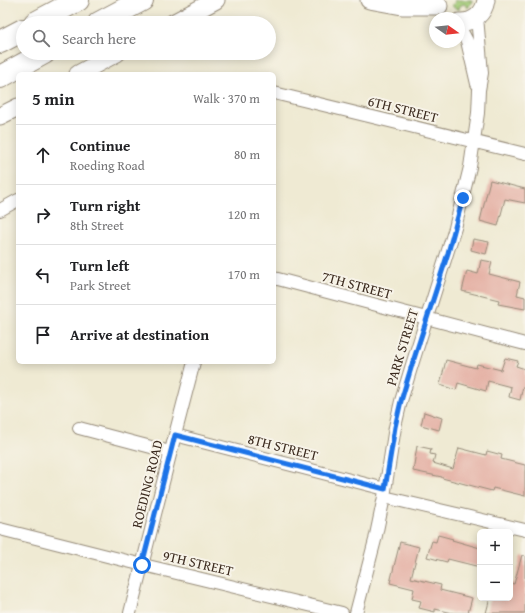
<!DOCTYPE html>
<html lang="en">
<head>
<meta charset="utf-8">
<style>
	:root { --surface:#fff; --page:#f6f6f6; --text:#202124; --muted:#757577; --line:#e0e0e0 }
	body { margin:0; font-family:"Gentium Book Plus",serif; background:var(--page); color:var(--text) }
	.controls { position:absolute; right:12px; bottom:12px; display:grid; overflow:hidden; border-radius:6px; box-shadow:0 2px 10px #0003 }
	.controls button { width:36px; height:36px; display:grid; place-items:center; padding:0; border:0; border-bottom:1px solid var(--line); background:var(--surface); color:var(--text); font:20px sans-serif }
	.compass { position:absolute; left:429px; top:12px; width:36px; height:36px; border-radius:50%; background:var(--surface); box-shadow:0 2px 10px #0003; rotate:104deg }
	.stop { position:absolute; width:12px; height:12px; margin:-9px; border:3px solid #1a73e8; border-radius:50%; background:#fff }
	.stop.end { background:#1a73e8; border-color:#fff; box-shadow:0 1px 4px #0008 }
	.list { margin:0; padding:0; list-style:none }
	h2 { display:flex; justify-content:space-between; align-items:center; height:52px; margin:0; padding:0 16px; font-size:17px }
	h2 small { font-size:13px; font-weight:400; color:var(--muted) }
	.list li { display:grid; grid-template-columns:26px 1fr auto; gap:12px; align-items:center; box-sizing:border-box; height:60px; padding:0 16px; border-top:1px solid var(--line) }
	.list b { display:block; font-size:15px; white-space:nowrap }
	.list p { margin:0; font-size:13px; white-space:nowrap; color:var(--muted) }
	.list em { font-size:13px; font-style:normal; color:var(--muted) }
	.icon { flex:none; width:22px; height:22px; fill:none; stroke:currentColor; stroke-width:2; stroke-linecap:round; stroke-linejoin:round }
	.map { position:relative; flex:none; width:525px; height:613px; overflow:hidden }
	.search { position:absolute; background:var(--surface); box-shadow:0 2px 10px #0003; left:16px; top:16px; width:260px; height:44px; display:flex; align-items:center; gap:10px; box-sizing:border-box; padding:0 14px; border-radius:22px; color:var(--muted); font-size:15px }
	.panel { position:absolute; background:var(--surface); box-shadow:0 2px 10px #0003; left:16px; top:72px; width:260px; height:292px; border-radius:6px }
	.map>svg:first-child { display:block }
</style>
</head>
<body>
<div class="map">
<svg width="525" height="613" viewBox="0 0 525 613">
	<rect width="100%" height="100%" fill="#f7f3e8"/>
	<filter id="ink" filterUnits="userSpaceOnUse"><feTurbulence type="fractalNoise" baseFrequency=".025" numOctaves="2"/><feDisplacementMap in="SourceGraphic" scale="8" xChannelSelector="R" yChannelSelector="G"/><feConvolveMatrix kernelMatrix="1 2 1 2 8 2 1 2 1" color-interpolation-filters="sRGB"/></filter>
	<filter id="wash" filterUnits="userSpaceOnUse"><feTurbulence type="fractalNoise" baseFrequency=".012" numOctaves="4" result="noise"/><feDisplacementMap in="SourceGraphic" scale="16" xChannelSelector="R" yChannelSelector="G"/><feGaussianBlur stdDeviation="0.9" result="paint"/><feColorMatrix in="noise" values="0 0 0 0 0 0 0 0 0 0 0 0 0 0 0 0 0 1.4 0 .05"/><feComposite in="paint" operator="in"/></filter>
	<g filter="url(#wash)">
		<rect width="100%" height="100%" fill="#efead3"/>
		<!-- green -->
		<path fill="#a1ca76" stroke="#6e7a4a" d="M455 0H472V1L468 8 466 5 463 4 459 7V10L453 7 451 5 454 4Z"/>
		<g id="blocks">
			<!-- building -->
			<path fill="#e4aea2" d="M490 180 525 189V203L505 199 498 226 480 221Z
				M473 239 489 242 486 254 471 250Z
				M481 260 492 262 489 274 520 282 517 295 525 297V309L498 304 499 300 462 291 467 271 478 274Z
				M505 358 518 361 516 366 525 369V387L523 386 520 400 509 397 511 387 488 381 486 391 458 383 456 390 440 385 446 360 476 368 477 364 501 370Z
				M424 412 442 418 439 430 421 425Z
				M417 446 431 449 430 454 435 455 433 463 453 469 459 448 486 455 487 451 502 455 501 459 525 465V496L493 488 492 491 442 478V477L413 471Z
				M438 535 453 539 452 540 480 548V567L448 559 447 562 427 557 432 541 436 542Z
				M400 542 419 547 411 578 441 585 440 590 472 598 468 613H453L435 609V612L419 608 421 601 412 599 414 589 390 583Z
				M522 555 525 556V613H486L490 598H510V583L514 584Z"/>
		</g>
	</g>
	<g filter="url(#ink)">
		<use href="#blocks" fill-opacity="0" stroke="#958a78" stroke-width="1"/>
		<g fill="none" stroke-linecap="round" stroke-linejoin="round">
			<defs>
				<path id="street" d="M459 26 467 41 477 84
					M274 93 525 154
					M0 210 18 200
					M274 278 525 344
					M79 428 170 452
					M175 435 385 489
					M384 497 525 530
					M0 529 127 561 342 613
					M130 613 175 435 194 362
					M356 613 375 540 384 497 395 427 401 401 411 368 455 228 470 167 478 113 479 90 482 73 477 17"/>
				<path id="secondary" d="M369 0 402 6H439
					M459 22C473 23 484 14 486 0
					M173 23 216 0
					M78 74 117 53
					M0 116 18 107"/>
				<path id="highway" d="M35 23 78 0
					M99 23 142 0
					M0 42 23 30
					M0 77 44 53"/>
			</defs>
			<!-- street casing -->
			<use href="#street" stroke="#958a78" stroke-width="14"/>
			<!-- secondary casing -->
			<use href="#secondary" stroke="#958a78" stroke-width="19"/>
			<!-- highway casing -->
			<use href="#highway" stroke="#958a78" stroke-width="24"/>
			<!-- street -->
			<use href="#street" stroke="#fff" stroke-width="12"/>
			<!-- secondary -->
			<use href="#secondary" stroke="#fff" stroke-width="17"/>
			<!-- highway -->
			<use href="#highway" stroke="#fff" stroke-width="22"/>
		</g>
	</g>
	<g fill="none" stroke-linecap="round" stroke-linejoin="round" filter="url(#ink)">
		<!-- route -->
		<path stroke="#1a73e8" stroke-width="5" d="M142 565 175 435 385 489 395 427 401 401 411 368 448 253 463 198"/>
	</g>
	<g text-anchor="middle" stroke-width="4" stroke-linejoin="round" paint-order="stroke">
		<!-- street labels -->
		<g font-size="14" fill="#3b2a1e" stroke="#f7f3e8">
			<text transform="translate(403 109) rotate(14)" y="5">6TH STREET</text>
			<text transform="translate(357 285) rotate(15)" y="5">7TH STREET</text>
			<text transform="translate(402 347) rotate(-73)" y="5">PARK STREET</text>
			<text transform="translate(283 447) rotate(14)" y="5">8TH STREET</text>
			<text transform="translate(147 484) rotate(-76)" y="5">ROEDING ROAD</text>
			<text transform="translate(198 563) rotate(13)" y="5">9TH STREET</text>
		</g>
	</g>
</svg>
<div class="controls">
<button>+</button>
<button>−</button>
</div>
<svg class="compass" viewBox="-18 -18 36 36"><path d="M0-13l5 13h-10z" fill="#e53935"/><path d="M0 13l5-13h-10z" fill="#757577"/></svg>
<div class="stop" style="left:142px;top:565px"></div>
<div class="stop end" style="left:463px;top:198px"></div>
<div class="search"><svg class="icon" aria-label="search" viewBox="0 0 24 24"><circle cx="10" cy="10" r="6"/><path d="M15 15l6 6"/></svg>Search here</div>
<section class="panel">
<h2>5 min<small>Walk · 370 m</small></h2>
<ul class="list">
<li><svg class="icon" aria-label="ahead" viewBox="0 0 24 24"><path d="M12 20V5M6 11l6-6 6 6"/></svg><div><b>Continue</b><p>Roeding Road</p></div><em>80 m</em></li>
<li><svg class="icon" aria-label="right" viewBox="0 0 24 24"><path d="M7 20v-9h11M14 6l5 5-5 5"/></svg><div><b>Turn right</b><p>8th Street</p></div><em>120 m</em></li>
<li><svg class="icon" aria-label="left" viewBox="0 0 24 24"><path d="M17 20v-9H6M10 6l-5 5 5 5"/></svg><div><b>Turn left</b><p>Park Street</p></div><em>170 m</em></li>
<li><svg class="icon" aria-label="arrive" viewBox="0 0 24 24"><path d="M6 21V4h12l-3 4 3 4H6"/></svg><div><b>Arrive at destination</b></div></li>
</ul>
</section>
</div>
</body>
</html>
